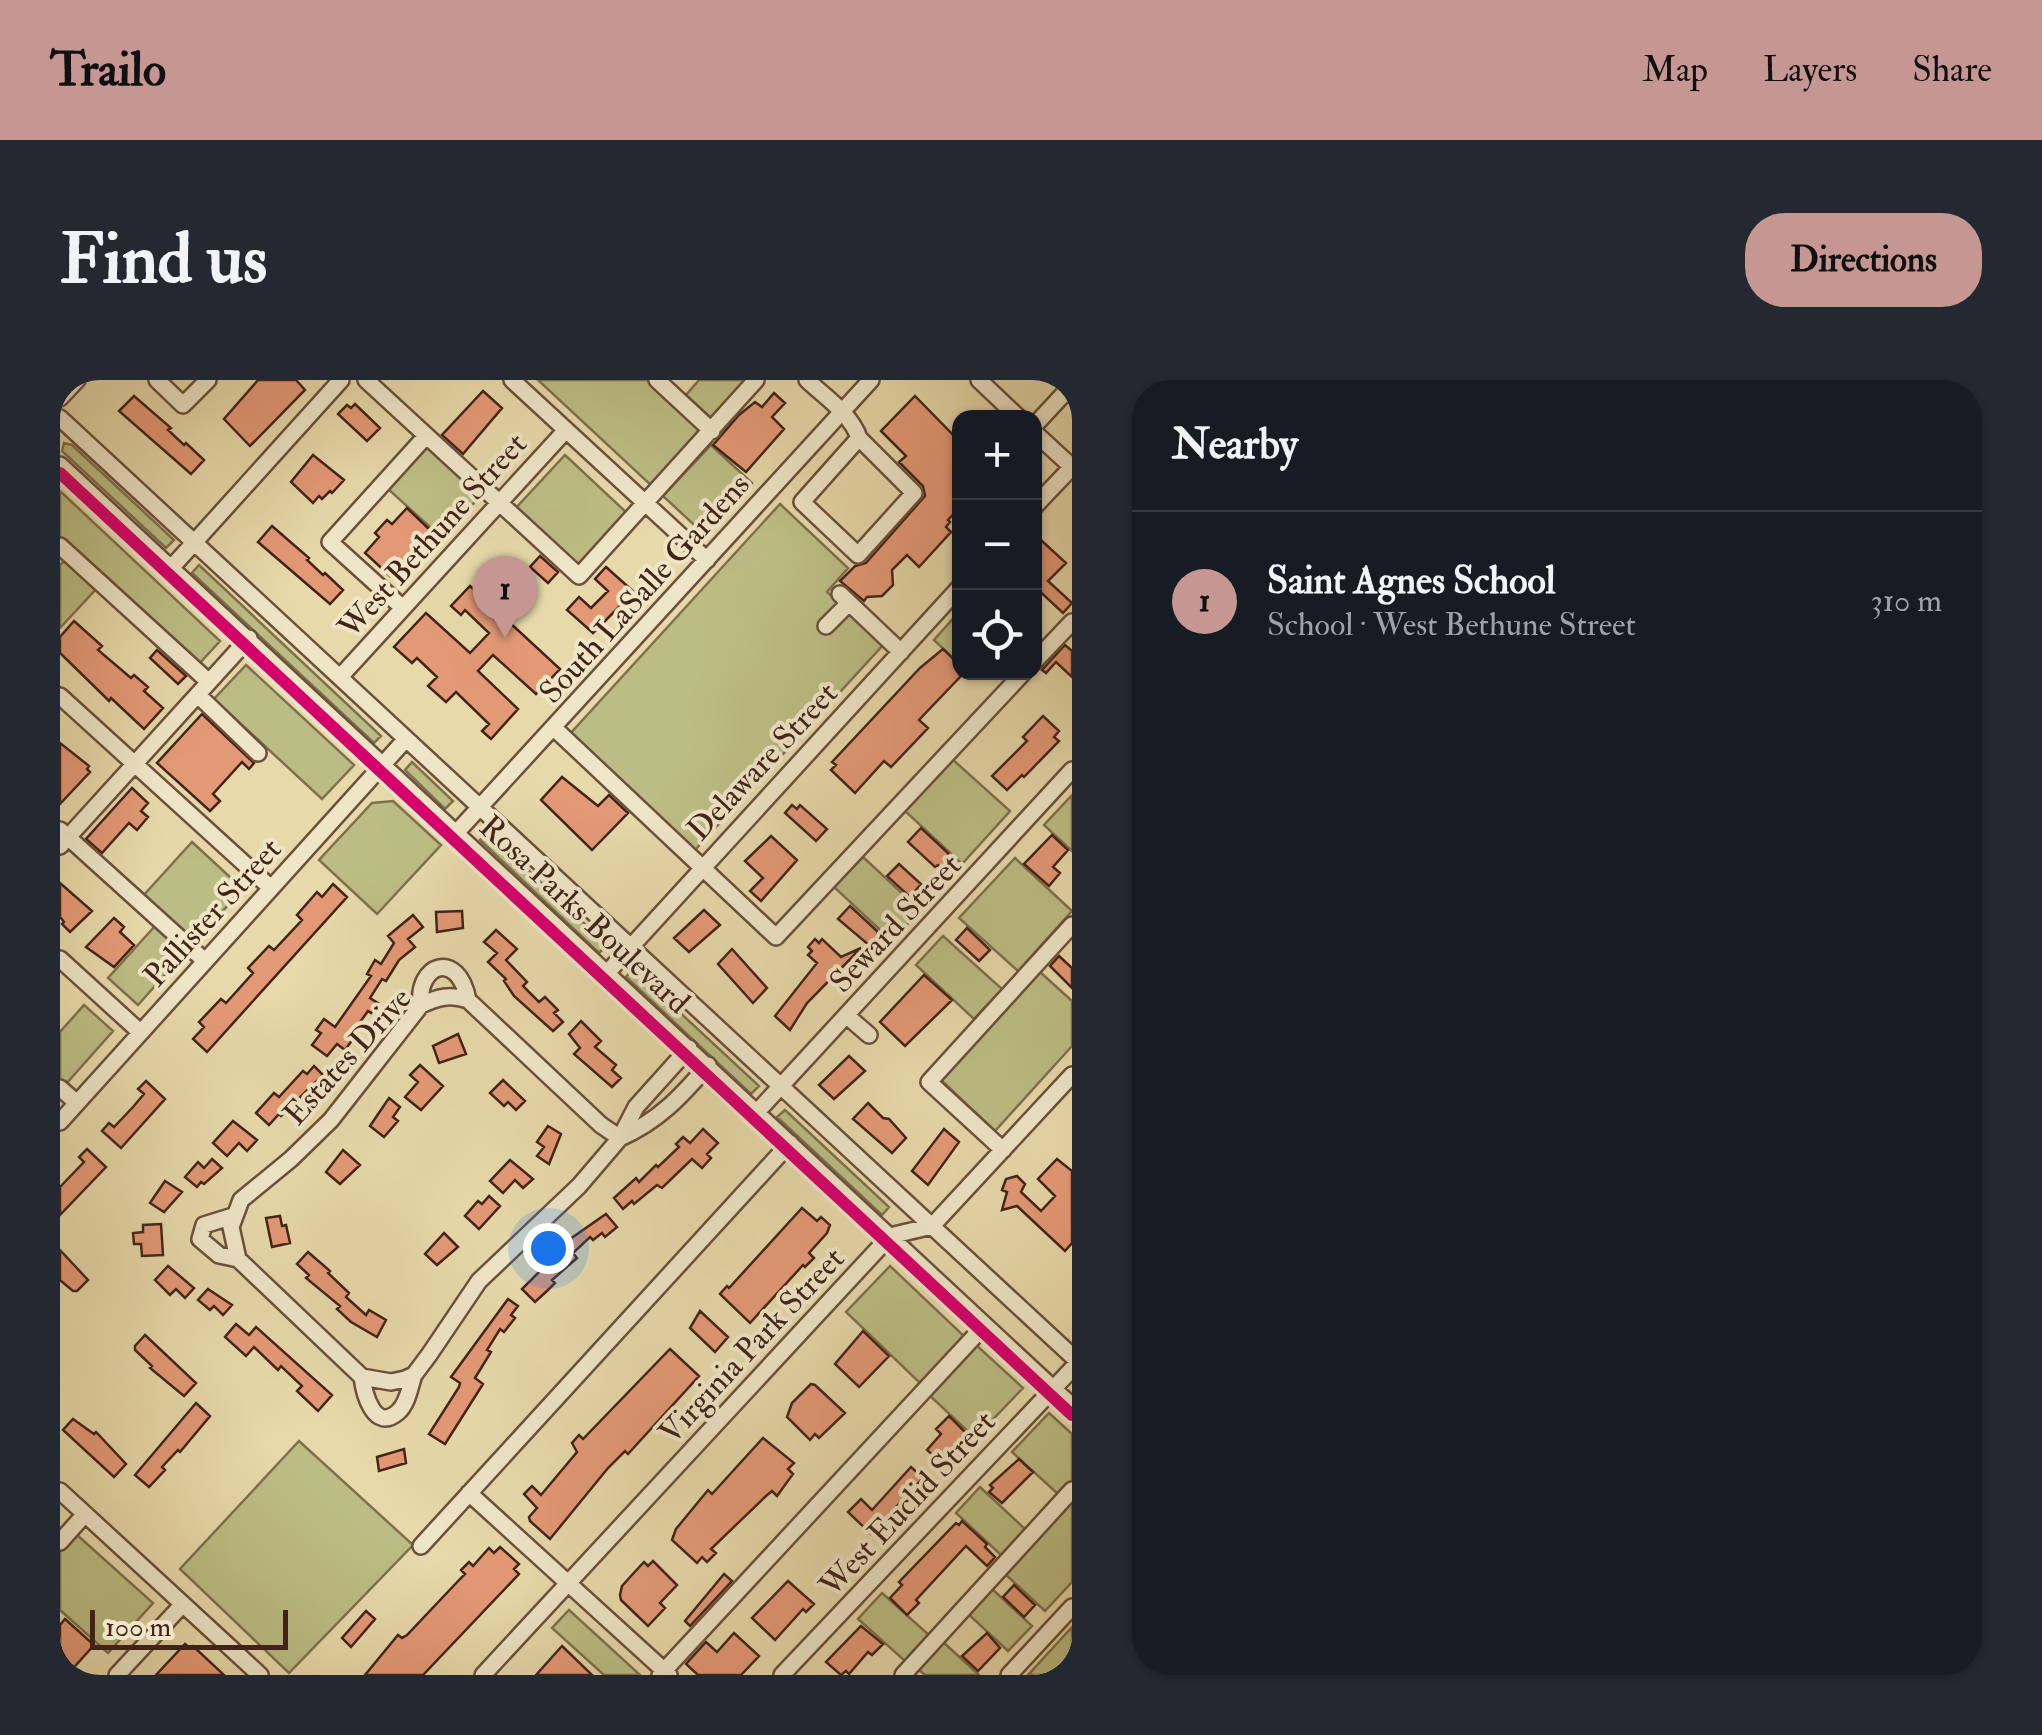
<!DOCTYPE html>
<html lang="en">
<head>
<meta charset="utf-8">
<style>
	:root { --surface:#171b24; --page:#242831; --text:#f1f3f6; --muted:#9ea1a6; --line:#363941; --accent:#c59692 }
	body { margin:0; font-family:"IM FELL Double Pica",serif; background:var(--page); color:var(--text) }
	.controls { position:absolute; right:30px; top:30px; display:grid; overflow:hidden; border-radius:20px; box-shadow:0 2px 8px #0004 }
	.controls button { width:90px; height:90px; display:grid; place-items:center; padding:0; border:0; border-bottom:2px solid var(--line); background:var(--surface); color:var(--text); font:50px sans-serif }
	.scale { position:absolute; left:30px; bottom:25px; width:198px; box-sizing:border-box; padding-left:10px; border:5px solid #422318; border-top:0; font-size:28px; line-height:35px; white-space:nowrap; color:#422318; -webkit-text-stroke:8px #efe6c8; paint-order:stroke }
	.you { position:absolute; left:488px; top:868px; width:35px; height:35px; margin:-25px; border:8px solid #fff; border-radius:50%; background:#1a73e8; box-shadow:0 0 0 15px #1a73e833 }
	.badge { display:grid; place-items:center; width:65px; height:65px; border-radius:50%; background:var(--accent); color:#111; font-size:32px; font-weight:700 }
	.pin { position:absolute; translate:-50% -82px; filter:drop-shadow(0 2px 5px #0008) }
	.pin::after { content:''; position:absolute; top:52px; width:35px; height:30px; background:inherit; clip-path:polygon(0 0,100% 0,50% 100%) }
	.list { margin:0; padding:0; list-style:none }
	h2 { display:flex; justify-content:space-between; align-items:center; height:130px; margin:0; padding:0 40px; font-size:42px }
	h2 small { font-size:32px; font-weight:400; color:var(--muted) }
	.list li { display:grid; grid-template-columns:65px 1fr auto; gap:30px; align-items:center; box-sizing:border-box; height:180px; padding:0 40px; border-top:2px solid var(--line) }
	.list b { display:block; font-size:38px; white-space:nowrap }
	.list p { margin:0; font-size:32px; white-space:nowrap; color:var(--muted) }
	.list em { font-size:32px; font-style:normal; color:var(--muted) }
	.icon { flex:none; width:55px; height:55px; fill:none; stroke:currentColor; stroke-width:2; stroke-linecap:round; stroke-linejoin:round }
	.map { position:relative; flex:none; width:1012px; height:1295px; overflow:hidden; border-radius:40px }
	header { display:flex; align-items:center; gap:60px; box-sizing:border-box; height:140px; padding:0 50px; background:var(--accent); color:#111 }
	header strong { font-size:48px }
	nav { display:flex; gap:55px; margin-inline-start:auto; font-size:35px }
	.intro { display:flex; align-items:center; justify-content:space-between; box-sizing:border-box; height:240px; padding:0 60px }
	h1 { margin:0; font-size:70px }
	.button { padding:25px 45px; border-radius:40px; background:var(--accent); color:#111; font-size:35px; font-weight:700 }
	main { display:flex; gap:60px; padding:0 60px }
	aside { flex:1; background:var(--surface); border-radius:40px; box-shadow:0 2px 8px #0004 }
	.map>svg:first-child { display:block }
</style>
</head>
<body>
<header>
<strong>Trailo</strong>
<nav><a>Map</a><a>Layers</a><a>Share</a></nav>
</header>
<div class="intro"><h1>Find us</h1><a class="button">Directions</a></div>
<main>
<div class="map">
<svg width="1012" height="1295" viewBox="0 0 1012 1295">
	<rect width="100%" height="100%" fill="#e7d9aa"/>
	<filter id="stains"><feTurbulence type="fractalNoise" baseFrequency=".002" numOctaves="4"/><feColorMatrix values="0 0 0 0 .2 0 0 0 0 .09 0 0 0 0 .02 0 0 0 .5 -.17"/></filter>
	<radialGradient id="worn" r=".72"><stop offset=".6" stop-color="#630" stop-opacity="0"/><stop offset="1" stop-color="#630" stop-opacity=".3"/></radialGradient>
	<!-- green -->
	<path fill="#bcbd84" stroke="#7f704e" stroke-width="2.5" d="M478 0H591L647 51 594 108Z
		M639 0H688L652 39 626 15Z
		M4 63 12 65 114 160 106 168 2 71Z
		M368 64 422 114 382 158 327 108Z
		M651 65 692 103 644 154 603 116Z
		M505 75 569 135 518 190 453 131Z
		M0 111 160 261 138 285 0 159Z
		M720 124 788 188 767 212 824 264 635 470 509 355Z
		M7 178 38 207 0 248V185Z
		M139 185 321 356 314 363 132 193Z
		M899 232V284L874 260Z
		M186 285 294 385 262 419 154 319Z
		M891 378 950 431 902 484 845 431Z
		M352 382 393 421 385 429 345 390Z
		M1012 415V471L984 445Z
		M333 421 381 465 317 534 259 480 312 423Z
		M428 452 547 565 539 573 420 460Z
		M132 462 183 509 134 562 83 516Z
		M803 477 860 530 832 561 774 507Z
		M955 478 1012 531 958 591 899 538Z
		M96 545 126 571 78 625 48 598Z
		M883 556 942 609 914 639 856 585Z
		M573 589 699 706 691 714 566 597Z
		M980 592 1012 621V666L935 751 881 700Z
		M24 625 53 651 5 705 0 701V652Z
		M725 730 829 827 822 835 717 737Z
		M830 886 906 958 862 1005 786 932Z
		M915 964 963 1008 915 1058 868 1014Z
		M989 1033 1012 1054V1101L999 1115 952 1072Z
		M239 1061 353 1165 229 1293 120 1189Z
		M920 1107 966 1150 942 1176 896 1133Z
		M1012 1116V1202L985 1231 943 1192Z
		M16 1154 93 1223 48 1273 0 1230V1172Z
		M930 1207 972 1246 948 1271 906 1232Z
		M822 1213 869 1255 845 1281 798 1239Z
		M509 1230 580 1295H544L492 1248Z
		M1012 1247V1295H968Z
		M882 1261 919 1295H865L857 1288Z"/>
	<!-- building -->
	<path fill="#e49976" stroke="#422318" stroke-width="2.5" d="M198 0H236L245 10 190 66 164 39Z
		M423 11 442 28 403 74 382 55Z
		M714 13 725 23 712 37 724 49 686 92 653 65 679 35 695 22 702 27Z
		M74 16 111 48 108 50 124 65 126 63 144 80 131 94 59 31Z
		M855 16 900 62V127L888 140 890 142 886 147 891 152 859 187 847 175 832 190 833 205 822 216 807 217 804 221 780 201 795 186 806 183 865 116 863 106 839 82 846 76 821 51Z
		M295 24 320 48 307 61 278 34 287 25 291 28Z
		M253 75 284 100 272 113 270 111 262 119 259 116 253 123 231 102Z
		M347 128 371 151 372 156 338 195 334 192 330 196 305 173 319 157 315 153 327 140 332 144Z
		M212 146 249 178 247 180 263 195 265 193 283 210 270 224 198 162Z
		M982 161 1006 183 988 201 1012 223 1003 233 974 206V168Z
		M480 176 498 192 488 203 470 187Z
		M546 187 574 212 533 253 507 230 519 217 531 228 548 211 535 199Z
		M410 206 500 289 476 314 433 275 418 291 458 329 431 359 422 351 429 344 396 312 386 322 368 306 377 297 357 278 352 283 334 267 366 233 410 273 429 253 405 230 401 235 391 226Z
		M14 241 42 266 38 270 71 298 74 295 88 307 84 311 103 328 84 349 51 318 49 321 41 313 0 273V257Z
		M1005 265 1012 271V297L996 282 986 293 982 290Z
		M883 269 900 285V297L859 340 868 348 831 387 824 381 795 413 771 390 776 385 772 382 860 288Z
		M97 270 126 296 118 304 90 278Z
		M142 334 194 383 189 389 182 382 153 414 160 421 150 431 97 383Z
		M983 336 999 351 994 357 999 361 964 397 962 395 947 410 932 396 967 361 963 357Z
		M0 363 29 386 27 389 30 392 0 424Z
		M502 397 538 426 549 415 568 433 532 470 481 420Z
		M72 408 88 423 81 431 88 437 77 450 69 443 42 473 26 459Z
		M732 425 737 429 740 425 767 449 756 461 725 433Z
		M861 448 888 473 886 476 889 479 881 488 878 485 875 487 848 462Z
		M992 455 1008 470 993 487 1000 493 989 506 964 484Z
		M711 456 737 480 701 521 690 511 703 498 685 481Z
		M839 484 861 504 850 517 827 496Z
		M0 503 32 531 10 552 2 544 4 542 0 537Z
		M273 504 287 517 147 672 133 659 144 647 139 642 161 619 166 623 193 593 188 588 209 566 214 570 242 540 237 535 257 512 262 517Z
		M790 526 817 551 818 556 810 566 778 539Z
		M644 530 660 545 629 572 614 558Z
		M402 531 403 548 377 552 376 532Z
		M353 535 363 547 348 559 355 567 339 580 326 601 322 599 310 618 318 623 311 633 308 631 290 656 293 659 285 670 277 664 267 676 252 665 261 653 256 650 264 639 275 647 311 596 307 594 315 580 321 584 334 563 328 556Z
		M54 538 64 547 60 552 74 565 54 587 26 567Z
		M907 548 930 570 919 581 896 560Z
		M436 550 457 569 446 580 467 602 463 606 479 622 485 617 498 630 494 633 503 642 493 651 454 616 444 601 446 599 428 582 437 573 424 562Z
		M755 559 759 563 762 559 781 577 801 568 747 623 730 650 715 636 757 583 748 575 752 571 748 567Z
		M672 569 707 608 693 623 658 584Z
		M999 576 1012 588V608L990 586Z
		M864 595 892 620 845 666 820 642Z
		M521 641 541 661 535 667 556 685 552 690 561 698 552 707 514 674 520 668 509 654Z
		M398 654 406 674 379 683 373 666Z
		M789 676 805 691 774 719 759 705Z
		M360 685 383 706 361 730 345 717 358 702 350 695Z
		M254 686 263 695 221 736 219 734 209 745 196 733 214 713 219 717 243 691 247 694Z
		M443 700 465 721 456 730 448 722 444 726 430 713Z
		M86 701 105 719 61 768 42 751 49 743 54 747 73 727 84 714 78 709Z
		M329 718 340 727 333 737 338 741 324 757 310 746Z
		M808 723 823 738 829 739 846 758 832 773 793 739Z
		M173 741 197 760 187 771 179 763 167 776 153 763Z
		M488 746 501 754 489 784 477 776 484 767 477 762Z
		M643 749 658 763 647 774 651 778 642 788 632 779 602 808 597 805 574 824 572 821 563 829 554 818 576 798 579 802 596 785 598 787 619 767 616 764 623 757 630 763Z
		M884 749 899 762 868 805 852 791Z
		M27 769 46 787 0 835V807L24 782 19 777Z
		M283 770 300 785 280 804 266 792Z
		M152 779 162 788 144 804 141 802 137 807 125 797 138 782 144 788Z
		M997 779 1012 791V863L1005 871 957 826 942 830 947 812 942 810 946 799 957 796 965 804 961 812 981 831 995 816 978 799Z
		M450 780 473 799 463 808 455 800 443 813 430 801Z
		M105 801 122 812 104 832 90 823Z
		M429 816 440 826 419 849 405 836 418 821 422 824Z
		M742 828 757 841 761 837 770 845 767 853 749 873 754 878 745 887 743 885 690 943 660 914 667 906 669 908Z
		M546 834 557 847 545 857 542 853 533 860 530 857 513 873 517 878 492 900 495 903 488 910 475 922 462 909 505 866 503 864Z
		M220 836 222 846 226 845 230 863 212 867 206 838Z
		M101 844 103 875 82 876 81 864H74L73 853 83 852V845Z
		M384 853 398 867 377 885 365 874Z
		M0 870 28 900 17 911H13L0 900Z
		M248 872 270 891 268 893 289 913 286 917 306 935 309 930 326 940 317 957 291 942 277 929 280 926 246 898 249 895 237 884Z
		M108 886 134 908 125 918 116 909 110 915 95 900Z
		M148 909 172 925 163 935 154 926 150 930 138 920Z
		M448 919 458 926 451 935 455 938 444 952 440 949 427 970 431 972 415 998 423 1004 385 1064 369 1054 399 1007 400 1003 391 997Z
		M640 931 668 957 655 972 630 948Z
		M176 944 189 955 196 947 272 1015 258 1031 237 1011 242 1006 221 986 218 990 194 967 186 976 165 957Z
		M803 951 829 976 799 1007 775 984Z
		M85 955 136 1003 124 1016 90 988 92 986 75 970V966Z
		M610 969 639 996 568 1074 565 1071 548 1088 490 1159 470 1141 469 1137 477 1128 464 1114 472 1106 481 1115 517 1072 512 1063 519 1055 523 1059Z
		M751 1004 755 1005 785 1033 759 1058 755 1054 750 1060 727 1037 732 1023Z
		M136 1023 150 1036 120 1072 118 1070 102 1087 105 1090 89 1107 75 1095Z
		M889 1036 906 1053 888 1072 891 1075 883 1084 867 1070 881 1054 876 1049Z
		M13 1039 34 1054 36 1052 66 1084 54 1097 3 1050Z
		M703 1058 734 1083 728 1089 733 1094 717 1116 712 1111 706 1116 651 1169 656 1173 647 1182 642 1177 637 1183 612 1160 616 1149 648 1110 652 1114Z
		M344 1069 346 1083 319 1091 317 1077Z
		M959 1079 973 1092 942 1123 929 1112 933 1108 930 1105Z
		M851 1087 863 1098 811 1154 788 1132 801 1119 812 1130Z
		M902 1141 927 1164 925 1167 935 1177 927 1186 906 1166 856 1220 859 1223 847 1235 830 1218 842 1205 839 1202 896 1143 899 1145Z
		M440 1167 459 1184 454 1189 459 1194 363 1295H305L338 1255 342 1258 347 1255 400 1199 405 1194 401 1190 409 1182 413 1186 429 1168 434 1173Z
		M593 1181 617 1205 600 1223 605 1228 588 1246 561 1220 560 1215 562 1206 571 1196 584 1182 588 1186Z
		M664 1194 672 1201 630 1246 625 1241Z
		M728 1201 754 1224 746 1232 743 1229 715 1260 692 1238Z
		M954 1205 975 1225 964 1237 943 1217Z
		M306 1231 315 1239 291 1267 282 1258Z
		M5 1239 34 1265 7 1295H0V1245Z
		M801 1246 823 1264 812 1275 808 1272 789 1294 786 1291 781 1295 766 1282Z
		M674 1253 699 1276 681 1295H638L626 1284 646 1262 657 1272Z
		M927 1253 940 1268 918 1291 902 1276Z
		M125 1264 130 1268 133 1266 164 1295H96Z
		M502 1266 532 1295H476Z"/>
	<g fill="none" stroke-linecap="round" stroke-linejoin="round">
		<defs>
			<path id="minor" d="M97 0 123 25 148 0
				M306 0 519 196 696 0
				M452 0 647 180
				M597 0 652 51
				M747 0C765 17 791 34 799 58L854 113 798 175 742 122 799 58
				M919 0 959 38
				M0 18 17 0
				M0 38 1012 976
				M974 46 1012 5
				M974 52 1012 87
				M0 85 1012 1026
				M974 127 1012 87
				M0 166 149 302
				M112 187 281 0
				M780 214 841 272
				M343 228 270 162 366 56
				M766 246 789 223
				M974 282 1012 242
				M280 297 506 50
				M138 315 198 373
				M0 316 211 508
				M493 347 716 557 964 292
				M0 450 145 581
				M397 452 811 0
				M0 466 189 258
				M0 579 80 652
				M547 593 899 208
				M361 625C356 585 398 568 408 620
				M787 636 809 655
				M0 708 17 723
				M697 732 1012 390
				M0 742 346 359
				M560 758 541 745 408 620C390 614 378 617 361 625L271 740 231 779 181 820 171 847 178 879 302 997 331 1002 345 999 354 995 369 975 419 901 519 806 560 758 576 727 629 668
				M560 758C598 741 621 717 648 685
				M943 770 869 702 1012 545
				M173 836 144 845 140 859 159 875 178 879
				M302 997C304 1013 314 1053 338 1032 348 1023 350 1006 354 995
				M0 1111 200 1295
				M409 1113 609 1295
				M0 1162 25 1134
				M361 1166 730 763
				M57 1295 123 1224
				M423 1295 830 856 872 846 1012 695
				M600 1295 925 945
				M722 1295 1012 989
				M843 1295 1012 1110
				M949 1295 1012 1227"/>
		</defs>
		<!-- minor casing -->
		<use href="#minor" stroke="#6b503c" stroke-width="20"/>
		<!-- minor -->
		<use href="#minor" stroke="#efe6c8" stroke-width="15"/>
		<defs>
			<path id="cycleway" d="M0 93 1012 1035"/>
		</defs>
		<!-- cycleway casing -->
		<use href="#cycleway" stroke="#efe6c8" stroke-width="19"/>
		<!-- cycleway -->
		<use href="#cycleway" stroke="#d6006c" stroke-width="12"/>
	</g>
	<g text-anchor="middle" stroke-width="8" stroke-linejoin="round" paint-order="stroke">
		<!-- street labels -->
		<g font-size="32" fill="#422318" stroke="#efe6c8">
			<text transform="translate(372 155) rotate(-48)" y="11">West Bethune Street</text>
			<text transform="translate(584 208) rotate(-48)" y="11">South LaSalle Gardens</text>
			<text transform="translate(702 381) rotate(-47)" y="11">Delaware Street</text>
			<text transform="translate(152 532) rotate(-48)" y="11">Pallister Street</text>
			<text transform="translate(525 534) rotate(43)" y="11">Rosa Parks Boulevard</text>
			<text transform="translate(835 543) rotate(-47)" y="11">Seward Street</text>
			<text transform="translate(287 676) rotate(-48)" y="11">Estates Drive</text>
			<text transform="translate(691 965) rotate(-47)" y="11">Virginia Park Street</text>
			<text transform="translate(847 1123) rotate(-47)" y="11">West Euclid Street</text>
		</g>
	</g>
	<rect width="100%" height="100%" filter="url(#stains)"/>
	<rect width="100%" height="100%" fill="url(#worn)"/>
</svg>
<div class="controls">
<button>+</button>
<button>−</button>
<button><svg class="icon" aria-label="locate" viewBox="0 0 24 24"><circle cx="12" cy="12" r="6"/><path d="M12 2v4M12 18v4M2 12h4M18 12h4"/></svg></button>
</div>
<div class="scale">100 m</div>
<div class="you"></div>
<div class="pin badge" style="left:445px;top:258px">1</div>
</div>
<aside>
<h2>Nearby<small></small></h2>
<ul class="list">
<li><span class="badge">1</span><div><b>Saint Agnes School</b><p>School · West Bethune Street</p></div><em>310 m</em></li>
</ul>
</aside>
</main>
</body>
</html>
